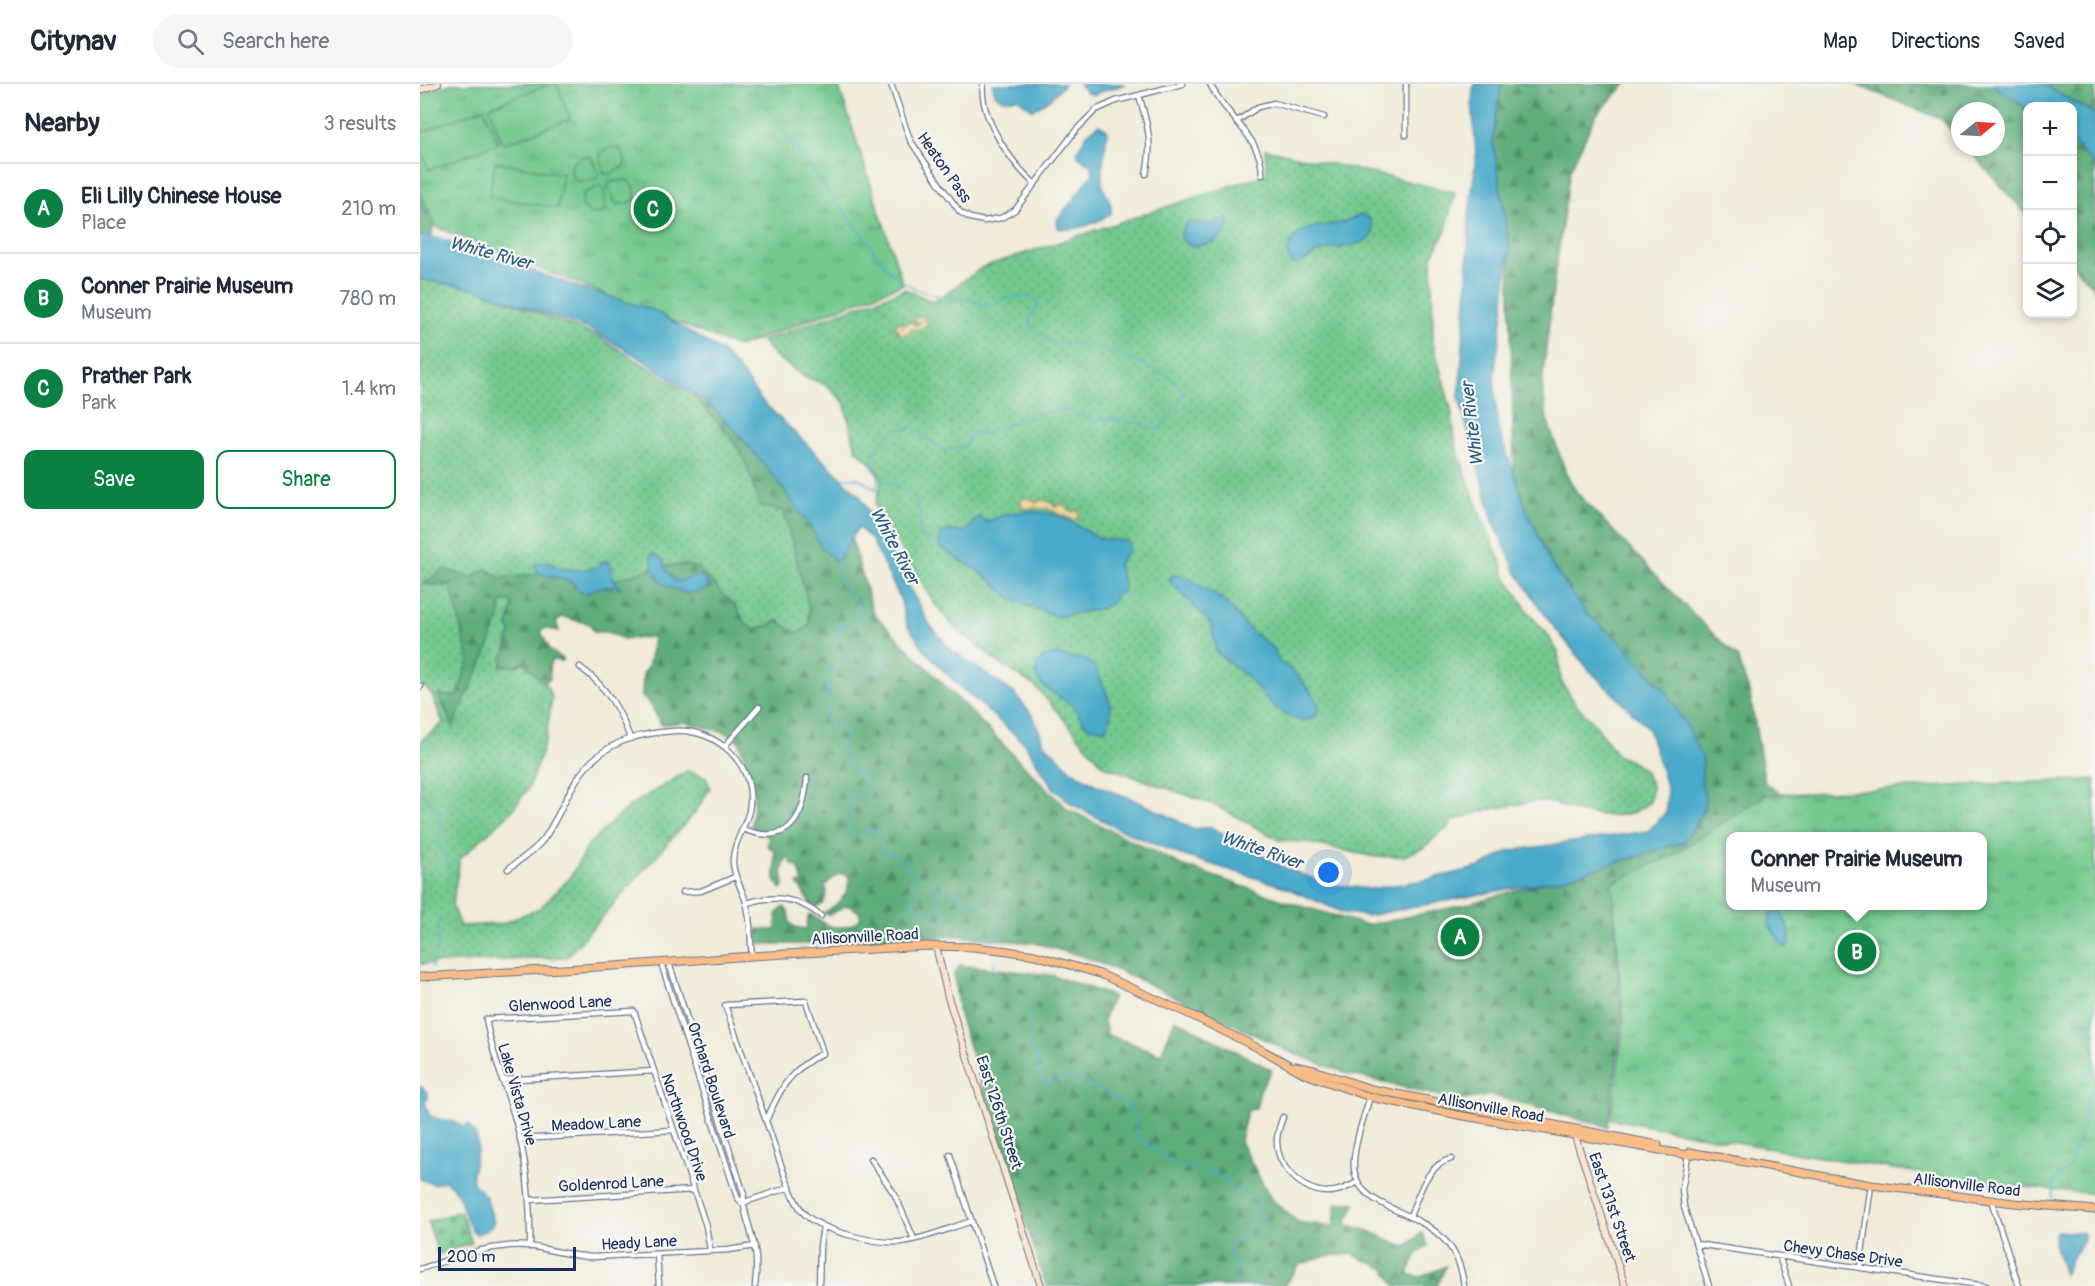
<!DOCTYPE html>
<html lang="en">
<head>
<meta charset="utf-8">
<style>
	:root { --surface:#fff; --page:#f6f6f7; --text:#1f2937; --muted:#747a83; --line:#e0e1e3; --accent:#0b8043 }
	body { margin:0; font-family:Pangolin,sans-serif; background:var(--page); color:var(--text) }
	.controls { position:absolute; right:18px; top:18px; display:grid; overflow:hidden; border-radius:12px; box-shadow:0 3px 9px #0003 }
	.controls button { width:54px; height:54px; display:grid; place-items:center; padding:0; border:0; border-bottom:2px solid var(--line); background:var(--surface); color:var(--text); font:30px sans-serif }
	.compass { position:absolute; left:1531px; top:18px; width:54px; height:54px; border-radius:50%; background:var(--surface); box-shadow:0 3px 9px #0003; rotate:72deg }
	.scale { position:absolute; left:18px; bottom:15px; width:138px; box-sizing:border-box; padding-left:6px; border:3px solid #1b2f5e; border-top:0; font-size:16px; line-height:21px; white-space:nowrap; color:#1b2f5e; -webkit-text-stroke:4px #f6f6f2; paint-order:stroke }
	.you { position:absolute; left:909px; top:789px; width:21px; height:21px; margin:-15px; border:4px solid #fff; border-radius:50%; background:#1a73e8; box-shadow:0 0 0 9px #1a73e833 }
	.badge { display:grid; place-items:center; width:39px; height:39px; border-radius:50%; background:var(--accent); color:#fff; font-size:20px; font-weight:700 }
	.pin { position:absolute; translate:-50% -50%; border:3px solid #fff; box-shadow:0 2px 6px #0006 }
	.popup { position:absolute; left:1306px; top:748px; width:261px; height:78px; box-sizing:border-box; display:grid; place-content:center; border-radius:12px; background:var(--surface); filter:drop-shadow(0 2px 4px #0005); font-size:20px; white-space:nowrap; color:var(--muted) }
	.popup b { font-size:22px; color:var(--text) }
	.popup::after { content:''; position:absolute; left:50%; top:100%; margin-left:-12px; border:12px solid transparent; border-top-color:var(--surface) }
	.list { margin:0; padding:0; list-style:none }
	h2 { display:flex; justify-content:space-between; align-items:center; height:78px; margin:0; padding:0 24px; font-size:26px }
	h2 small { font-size:20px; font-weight:400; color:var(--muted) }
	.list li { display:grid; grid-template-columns:39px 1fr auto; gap:18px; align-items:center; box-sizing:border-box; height:90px; padding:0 24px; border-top:2px solid var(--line) }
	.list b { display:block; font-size:22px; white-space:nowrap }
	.list p { margin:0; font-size:20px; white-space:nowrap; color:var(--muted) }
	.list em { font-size:20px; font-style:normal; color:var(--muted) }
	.actions { display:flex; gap:12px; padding:18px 24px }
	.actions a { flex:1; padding:14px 0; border:2px solid var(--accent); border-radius:12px; text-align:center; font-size:21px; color:var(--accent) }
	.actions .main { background:var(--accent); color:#fff }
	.icon { flex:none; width:33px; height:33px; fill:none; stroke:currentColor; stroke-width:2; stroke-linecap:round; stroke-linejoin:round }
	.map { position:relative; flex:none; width:1675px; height:1202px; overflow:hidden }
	header { display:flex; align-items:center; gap:36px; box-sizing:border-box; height:84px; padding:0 30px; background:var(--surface); border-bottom:2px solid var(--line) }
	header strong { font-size:28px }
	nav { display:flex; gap:33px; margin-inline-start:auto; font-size:21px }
	.search { width:420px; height:54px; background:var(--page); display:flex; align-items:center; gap:15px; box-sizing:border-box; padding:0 21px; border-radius:33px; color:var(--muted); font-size:22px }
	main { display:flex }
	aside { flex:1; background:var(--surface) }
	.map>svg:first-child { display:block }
</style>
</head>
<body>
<header>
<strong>Citynav</strong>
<div class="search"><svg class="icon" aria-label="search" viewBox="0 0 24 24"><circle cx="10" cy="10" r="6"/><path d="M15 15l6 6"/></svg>Search here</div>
<nav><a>Map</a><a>Directions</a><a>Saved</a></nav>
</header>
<main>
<aside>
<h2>Nearby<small>3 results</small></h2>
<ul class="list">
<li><span class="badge">A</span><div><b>Eli Lilly Chinese House</b><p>Place</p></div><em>210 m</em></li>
<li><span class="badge">B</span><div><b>Conner Prairie Museum</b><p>Museum</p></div><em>780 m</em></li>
<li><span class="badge">C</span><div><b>Prather Park</b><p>Park</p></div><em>1.4 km</em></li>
</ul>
<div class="actions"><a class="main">Save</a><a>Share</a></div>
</aside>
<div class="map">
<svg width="1675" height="1202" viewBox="0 0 1675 1202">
	<defs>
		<pattern id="grass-dots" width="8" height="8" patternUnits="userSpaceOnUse" patternTransform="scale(1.5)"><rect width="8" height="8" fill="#74c98e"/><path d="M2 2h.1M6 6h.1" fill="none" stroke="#5ea477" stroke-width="1.8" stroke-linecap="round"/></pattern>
		<pattern id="forest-firs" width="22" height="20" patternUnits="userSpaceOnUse" patternTransform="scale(1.5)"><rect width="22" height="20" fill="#5fad79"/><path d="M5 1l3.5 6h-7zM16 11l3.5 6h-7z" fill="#4e8d66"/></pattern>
		<pattern id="sand-dots" width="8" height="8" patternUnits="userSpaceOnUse" patternTransform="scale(1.5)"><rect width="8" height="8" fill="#eeda9e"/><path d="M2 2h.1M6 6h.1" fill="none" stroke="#ccbb8a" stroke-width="1.8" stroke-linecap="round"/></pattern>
		<pattern id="cemetery-stones" width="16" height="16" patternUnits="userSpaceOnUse" patternTransform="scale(1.5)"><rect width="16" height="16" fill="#74c98e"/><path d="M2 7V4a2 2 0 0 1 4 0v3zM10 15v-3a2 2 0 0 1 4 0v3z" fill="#5ea477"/></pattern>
		<pattern id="park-tufts" width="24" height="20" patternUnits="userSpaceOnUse" patternTransform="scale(1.5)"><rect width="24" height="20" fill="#74c98e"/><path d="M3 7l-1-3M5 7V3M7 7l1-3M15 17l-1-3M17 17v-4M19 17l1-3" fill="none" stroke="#5ea477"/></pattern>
	</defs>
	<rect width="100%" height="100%" fill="#f6f6f2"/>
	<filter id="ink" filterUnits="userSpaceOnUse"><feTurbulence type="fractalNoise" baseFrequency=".0167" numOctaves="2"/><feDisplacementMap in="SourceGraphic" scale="12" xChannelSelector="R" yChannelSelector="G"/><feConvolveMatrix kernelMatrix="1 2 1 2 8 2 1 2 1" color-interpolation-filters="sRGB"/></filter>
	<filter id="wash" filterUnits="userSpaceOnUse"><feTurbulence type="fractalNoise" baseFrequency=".008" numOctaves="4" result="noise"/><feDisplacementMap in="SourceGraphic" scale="24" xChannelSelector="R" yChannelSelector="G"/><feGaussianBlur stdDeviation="1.35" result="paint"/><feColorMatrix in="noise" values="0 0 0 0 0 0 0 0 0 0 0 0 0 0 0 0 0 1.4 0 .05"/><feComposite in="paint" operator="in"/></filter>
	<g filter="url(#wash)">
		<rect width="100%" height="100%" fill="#f1ebd8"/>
		<!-- grass -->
		<path fill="url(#grass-dots)" stroke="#487c76" stroke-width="1.5" d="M845 65 1035 108 1026 146 1012 173 1013 259 1031 325 1036 362 1059 428 1081 478 1085 491 1110 531 1126 548 1138 568 1141 597 1156 621 1175 640 1198 672 1210 677 1223 685 1232 701 1230 718 1213 729 1192 732 1157 728 1134 719 1117 717 1066 726 1032 737 1027 745 1022 747 1005 763 984 772 955 773 884 758 861 757 795 721 684 682 616 603 575 576 535 544 515 520 455 422 462 395 456 385 436 365 424 318 406 301 383 292 356 273 342 257 485 205 514 218 563 183 847 90Z
			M0 195 57 205 177 252 273 311 330 371 383 447 398 554 118 525 113 574 132 613 126 655 109 703 92 727 40 775 32 822 40 842 81 840 120 824 149 795 169 760 208 723 267 687 286 693 290 704 276 727 147 873 0 880V657L23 639 12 611 0 598Z"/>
		<!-- forest -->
		<path fill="url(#forest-firs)" stroke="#3d6e6c" stroke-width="1.5" d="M1081 0H1206L1176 31 1150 86 1135 190 1122 300 1127 335 1146 389 1157 409 1276 533 1318 574 1330 611 1345 699 1360 709 1512 715 1311 752 1193 816 1202 937 1188 1043 1071 1011 1040 1017 928 990 870 968 716 894 665 873 615 859 536 852 378 860H338L337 845 356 846 357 829 364 823 368 827 370 839 375 843 386 845 389 830C395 832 396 833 401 837 413 847 432 844 441 834L439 828 430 822H425L409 831 404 829C418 820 430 811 429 793L426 790H419L405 801 407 808 403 820 397 822 391 821 378 800 383 798 379 784 372 780 369 774H366L362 787 364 802 361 805 355 796V768L347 761 350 754 331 743 334 719V703L319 657 304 648 264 638 243 641 240 639 231 621 222 613 223 590 229 580 233 553 204 555 187 548H174L170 540 143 533 136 537 139 547 124 544 121 548 130 567 143 575 142 577 132 576 129 583 130 595 124 600 104 578 97 582H81L91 548 88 542 93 522 90 517 82 518 79 525 81 529 67 567 33 642 18 611 37 612 49 577 31 502 34 497 27 502 3 500 24 485 51 494 67 485 81 494 117 490 166 493 189 498 238 482 267 481 277 484 294 500 302 510 315 521 326 540 334 545 347 542 359 536 363 541 378 549 389 542V525L364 427 339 422C335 407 331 391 325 377 314 352 291 332 273 311L280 302 429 446 453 529 647 725 761 781 868 818 946 841 1045 821 1264 758 1285 712 1281 700 1283 676 1166 529 1131 480 1108 429 1094 391 1089 163 1073 56Z
			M1434 0H1571L1607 24V131L1546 63H1576V27H1540V56L1521 35Z
			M1622 0H1657L1667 3 1668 0H1675V30Z
			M1652 58 1675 81V206L1653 181Z
			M0 107 14 126 12 153 0 151Z
			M540 881 631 891 693 912 683 936 688 951 741 970 755 935 852 986 840 1006 836 1024 827 1027 820 1057 851 1115 878 1138 913 1143 917 1119H936L925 1140 949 1147 985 1163 1002 1149 1008 1161 996 1171 988 1190 1001 1193 1026 1182 1017 1202H976L965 1185 932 1170 906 1172 879 1181 865 1202H626L539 931 534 890Z"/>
		<!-- sand -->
		<path fill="url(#sand-dots)" stroke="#84847e" stroke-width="1.5" d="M500 231 507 237 506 242 497 246 491 245 488 250 480 251 479 246 475 243 476 240 481 238 485 240 491 238 495 241 498 240 500 238H495L494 236Z
			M604 414H611L616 419 621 415 632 419 636 423 638 420 644 421 652 428 658 426 660 433 654 436 629 425 602 424 601 417Z"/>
		<!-- cemetery -->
		<path fill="url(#cemetery-stones)" stroke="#487c76" stroke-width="1.5" d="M40 1127 52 1159 18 1170 8 1138Z"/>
		<!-- park -->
		<path fill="url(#park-tufts)" stroke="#487c76" stroke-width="1.5" fill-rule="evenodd" d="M31 0H418L483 200 318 263 16 143 0 108V10Z
			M1675 695V1110L1554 1098 1370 1068 1191 1035 1204 938 1192 799 1253 771 1346 711ZM1311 752H1563V822H1311Z"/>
		<!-- garden -->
		<path fill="#74c98e" stroke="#487c76" stroke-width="1.5" d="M130 0H137L150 35 83 60 69 23Z
			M64 24 78 59 9 86 0 64V49Z
			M191 63 200 65 205 75V81L189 91 184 89 180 73 181 68Z
			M165 72 171 73 179 90 176 95C172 96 165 98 160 97 147 95 147 76 165 72Z
			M75 78 143 90 137 124 69 113Z
			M207 96 215 103V115L207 120H196L188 103 191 98Z
			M179 102 184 105C186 119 189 133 169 129L163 122 162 110Z"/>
		<!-- water -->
		<path fill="#4aaac9" stroke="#326c94" stroke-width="1.5" d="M573 0H644L630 15 613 26 597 14C584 17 573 16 573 0Z
			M659 0H706L679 8 675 11 667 9Z
			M1054 0H1081L1073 56 1089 163 1083 230 1074 292 1078 344 1108 429 1131 480 1166 529 1205 562 1247 609 1270 647 1283 677 1281 700 1285 712 1284 725 1264 758 1141 795 947 832 924 829 862 802 761 771 703 747 652 720 634 705 604 659 535 598 506 568 487 541 480 514 451 455 438 443 417 478 401 463 392 445 352 390 314 345 287 318 217 272 171 246 57 205 0 195V151L22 155 158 203 233 226 301 267 321 288 339 314 440 412 510 541 531 566 593 608 613 632 624 659 652 687 678 702 710 714 749 732 772 745 791 743 863 783 907 800 950 805 1006 796 1060 783 1089 767 1228 747 1246 728 1247 705 1228 644 1170 587 1130 538 1096 488 1073 437 1039 314 1047 203 1049 133 1056 72 1052 16Z
			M1571 0H1622L1675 30V82L1653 58 1652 22 1607 24Z
			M679 41 687 46V50C686 65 680 83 682 98 683 109 693 117 691 129 679 139 653 148 638 144L637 136 673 90 672 83 658 71 657 67 668 49Z
			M940 131C945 131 949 133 951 138 964 163 914 163 902 167 890 171 884 181 872 180 867 173 866 165 871 158 883 140 904 143 923 138 929 137 934 133 940 131Z
			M806 135 810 138C807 157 787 162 770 162L763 157 761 151 765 141 769 138 793 140Z
			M606 427 629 429 644 434 681 455 708 457 709 466 698 480 703 499V508L697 510 692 519 679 525 638 533 598 518 588 512 569 494 519 463 520 451 528 446 543 448 552 442 554 436 558 433 567 438 586 430Z
			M233 469 244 477 245 485 256 498 281 491 290 503 279 508 265 510C260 506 257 506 251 504 238 500 232 485 231 472Z
			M183 477H187L191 480 192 491 200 504 193 502 177 504 167 509 160 508 152 498 119 489 114 481C123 474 136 483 147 485 157 487 179 486 183 477Z
			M757 490 769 494 803 516 831 547 854 565 860 579C871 583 878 592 885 601 896 614 910 629 885 637L866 632 855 623 826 592 797 569 791 540 750 498V493Z
			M639 570C648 575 662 572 671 579 676 583 678 590 681 596 689 612 696 629 685 646L667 642C661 635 657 626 650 620 639 610 612 603 617 584 620 573 628 571 639 570Z
			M1355 826 1361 828C1366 840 1375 852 1367 864L1361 860 1349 841 1350 830Z
			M0 1002 7 1008 8 1014 5 1018 9 1031C25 1040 31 1033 45 1044L48 1040 56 1051 58 1063 52 1089 53 1099 66 1113 74 1139C70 1146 63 1148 56 1150 40 1135 47 1111 25 1097L14 1100 0 1095Z
			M1636 1147 1664 1149V1157L1653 1171 1644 1191 1634 1159Z"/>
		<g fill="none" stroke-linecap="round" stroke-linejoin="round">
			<!-- stream -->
			<path stroke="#4aaac9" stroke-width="1.5" d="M332 0 344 22 471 189C488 204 508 211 531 214 544 215 555 215 567 222L581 215 611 211 618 217 619 221 610 234 611 243 631 258 668 260 725 281 754 296 764 309C761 319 745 335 739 346 716 340 696 331 672 337L657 329 640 325 598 337 560 351 555 348 551 349 545 362 526 367 503 353 493 343 474 347 464 354 452 375 453 384 459 393 456 405 438 394H423
				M460 396C478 401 498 408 500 430 500 439 499 446 503 454L519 460
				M417 477C418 485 418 496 423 503 426 507 429 510 432 516H436L444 534 417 544 416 550 430 565 436 564 444 558C457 558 464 566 469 576 461 585 455 593 441 589 435 578 432 577 420 578L414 585 410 586 407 607 411 619 406 627 405 637 409 641 422 644 425 652C417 681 430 669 433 689L442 692 446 700V707L438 711H428L425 716C432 725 436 736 427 744L434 754H436L441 753 446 745H452L462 757V767L464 771 479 770 485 774V781L497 791 495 803 500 810 498 815 491 818 492 822 500 828 507 826 510 832 515 833 519 837 525 835 527 830 523 827 522 822 516 817 517 816 514 809 519 804 535 809 546 816 579 817 585 824 583 832 585 840 578 854
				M0 665 8 652
				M0 709C16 720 27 735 17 754
				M18 758 30 784
				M576 876C567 891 578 892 582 904 587 907 589 905 595 909 613 921 611 945 610 964L616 968C620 983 614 1005 638 998L639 995 653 992 663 995 670 1002 704 1018 707 1023 709 1022 711 1024C711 1030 715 1031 716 1036 718 1043 714 1048 718 1056L722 1055 726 1060 738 1066 742 1072 755 1079 767 1083 778 1084 784 1088 804 1092 812 1102 824 1106 825 1110 838 1117V1123L844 1132 843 1138 830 1145 823 1153 811 1159C804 1176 811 1172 818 1185L814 1190 816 1195 814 1202
				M12 884V876C24 860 13 852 19 835
				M1639 924 1675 942
				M1663 1035 1668 1013 1675 1001
				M1632 1116 1634 1097 1639 1091 1649 1084 1663 1040"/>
		</g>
	</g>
	<g filter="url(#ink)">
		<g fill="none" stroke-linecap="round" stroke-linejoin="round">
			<defs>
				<path id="street" d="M471 0 490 56 521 102 540 128 550 134 564 137 581 134 595 126 656 46 676 26 696 17 762 0
					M563 0C559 33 591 79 615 100
					M790 0C804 31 843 54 842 91
					M986 0V51
					M719 11C728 43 733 57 726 90
					M816 38 838 23 854 19 904 33
					M160 583C186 602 199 624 210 654
					M0 603 1 602
					M305 662 339 623
					M323 745C368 763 384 735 387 694
					M88 785C100 776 113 768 123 756 142 730 149 698 174 675 196 655 224 649 254 647 297 644 338 681 329 727 325 744 312 761 313 779 314 795 324 807 327 822 331 838 330 855 332 872
					M263 808 281 807 315 793
					M327 819C355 810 378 814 401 832
					M241 879 317 1113 322 1119
					M249 879 324 1110C322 1125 329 1139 332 1153 337 1169 337 1186 335 1202
					M386 917 403 969C370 985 360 1005 346 1037L305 921Z
					M82 996 234 987
					M950 1013C944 1032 932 1066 934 1085 941 1139 1035 1117 1044 1202
					M863 1033C860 1041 857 1048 857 1056 856 1082 881 1107 907 1108 918 1108 928 1103 938 1098
					M346 1037C355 1061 368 1109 382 1127 397 1147 457 1160 481 1158 505 1155 529 1144 552 1137
					M100 1055 253 1046
					M530 1071 573 1202
					M1268 1071 1262 1106 1264 1123 1289 1202
					M451 1075 475 1111 494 1155
					M109 1116 274 1106
					M1571 1116 1599 1202
					M322 1119 370 1103
					M990 1132C999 1111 1006 1081 1031 1075
					M1276 1160 1566 1202
					M110 1163C111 1120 107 1079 96 1038 86 1003 72 971 66 935L214 927 286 1142 290 1166
					M237 1170 239 1202
					M1359 1172 1369 1202
					M1440 1183 1451 1101
					M0 1185C35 1174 70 1159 108 1162 130 1165 150 1172 172 1173L308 1166 335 1162
					M399 1202 400 1162 403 1143"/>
				<path id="secondary" d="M0 6 18 0
					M516 862 528 913 621 1202
					M1155 1052 1205 1202"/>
				<path id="primary" d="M0 893 195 882 332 872 507 862 554 863 588 867 615 871 680 890 769 930 844 967 885 990 950 1013 1038 1031 1268 1071 1274 1070
					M875 982 894 986 951 1005 1238 1061
					M1270 1068 1451 1101 1594 1119 1675 1126"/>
			</defs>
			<!-- street casing -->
			<use href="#street" stroke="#667189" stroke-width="7"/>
			<!-- secondary casing -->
			<use href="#secondary" stroke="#667189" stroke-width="8"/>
			<!-- primary casing -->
			<use href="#primary" stroke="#667189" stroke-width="9"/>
			<!-- street -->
			<use href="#street" stroke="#fff" stroke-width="4.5"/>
			<!-- secondary -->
			<use href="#secondary" stroke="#fce5d0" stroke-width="6"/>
			<!-- primary -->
			<use href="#primary" stroke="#f8bd89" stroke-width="7"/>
		</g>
	</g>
	<g text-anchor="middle" stroke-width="4.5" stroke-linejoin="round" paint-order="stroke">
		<!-- street labels -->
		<g font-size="16" fill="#1b2f5e" stroke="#f6f6f2">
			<text transform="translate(525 83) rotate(55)" y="6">Heaton Pass</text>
			<text transform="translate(445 852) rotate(-3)" y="6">Allisonville Road</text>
			<text transform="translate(140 919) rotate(-3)" y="6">Glenwood Lane</text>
			<text transform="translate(292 996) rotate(72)" y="6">Orchard Boulevard</text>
			<text transform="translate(98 1010) rotate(74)" y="6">Lake Vista Drive</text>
			<text transform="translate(1071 1023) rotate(10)" y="6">Allisonville Road</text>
			<text transform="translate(580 1028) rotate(72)" y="6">East 126th Street</text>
			<text transform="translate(176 1039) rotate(-3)" y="6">Meadow Lane</text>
			<text transform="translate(265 1043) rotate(71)" y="6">Northwood Drive</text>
			<text transform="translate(191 1099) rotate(-3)" y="6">Goldenrod Lane</text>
			<text transform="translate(1547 1100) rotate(7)" y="6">Allisonville Road</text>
			<text transform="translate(1193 1123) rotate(71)" y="6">East 131st Street</text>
			<text transform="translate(219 1158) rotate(-3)" y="6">Heady Lane</text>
			<text transform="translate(1423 1169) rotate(8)" y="6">Chevy Chase Drive</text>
		</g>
		<!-- water labels -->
		<g font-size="18" font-style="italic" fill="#2b5a83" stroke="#f6f6f2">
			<text transform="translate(71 169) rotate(15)" y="6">White River</text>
			<text transform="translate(1052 340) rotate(-97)" y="6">White River</text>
			<text transform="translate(475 462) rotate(62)" y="6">White River</text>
			<text transform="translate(842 766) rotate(19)" y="6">White River</text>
		</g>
	</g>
</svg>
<div class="controls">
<button>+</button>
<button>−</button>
<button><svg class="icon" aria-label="locate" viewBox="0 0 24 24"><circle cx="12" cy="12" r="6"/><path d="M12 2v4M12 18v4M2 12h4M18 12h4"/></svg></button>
<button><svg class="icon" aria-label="layers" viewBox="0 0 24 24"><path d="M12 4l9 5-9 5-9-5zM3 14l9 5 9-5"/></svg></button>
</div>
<svg class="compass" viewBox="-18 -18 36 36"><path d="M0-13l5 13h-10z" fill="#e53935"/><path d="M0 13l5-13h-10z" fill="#747a83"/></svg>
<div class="scale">200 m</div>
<div class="you"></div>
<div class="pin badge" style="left:1040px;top:853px">A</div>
<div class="pin badge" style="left:1437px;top:868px">B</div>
<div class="popup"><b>Conner Prairie Museum</b>Museum</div>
<div class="pin badge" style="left:233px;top:125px">C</div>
</div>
</main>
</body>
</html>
